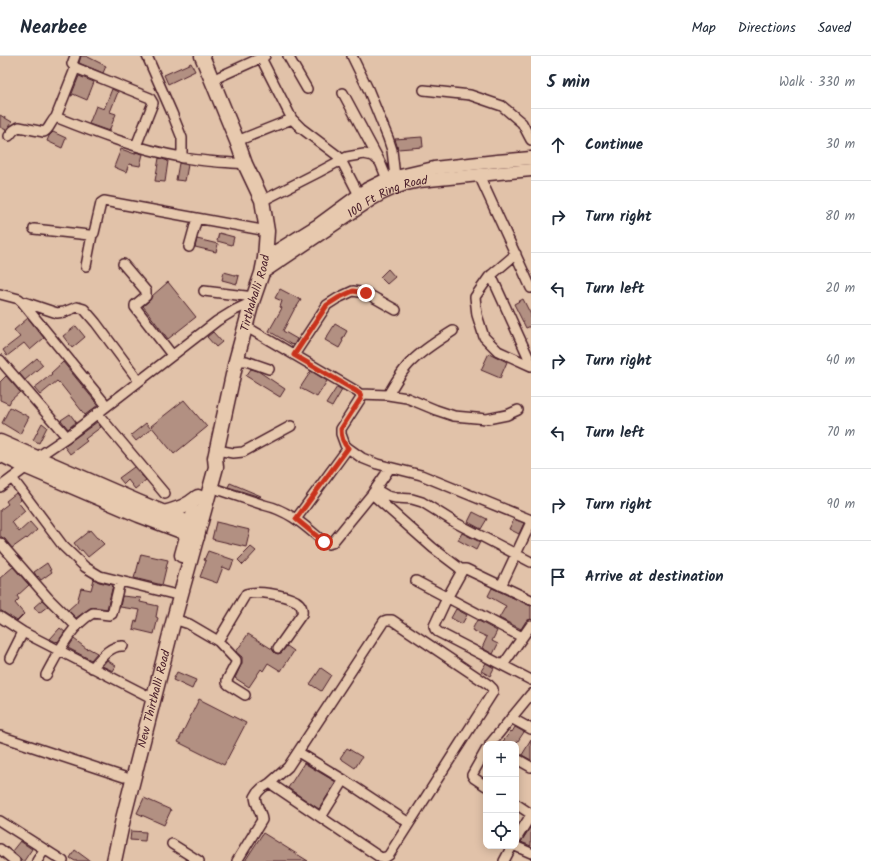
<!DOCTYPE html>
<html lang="en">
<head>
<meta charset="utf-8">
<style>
	:root { --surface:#fff; --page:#f2f2f3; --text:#1f2937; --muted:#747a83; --line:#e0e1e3 }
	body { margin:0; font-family:Kalam,sans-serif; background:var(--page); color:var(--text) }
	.controls { position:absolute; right:12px; bottom:12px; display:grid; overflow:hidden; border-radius:8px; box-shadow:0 2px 10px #0003 }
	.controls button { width:36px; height:36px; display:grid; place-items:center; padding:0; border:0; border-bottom:1px solid var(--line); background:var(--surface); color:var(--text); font:20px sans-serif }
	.stop { position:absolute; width:12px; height:12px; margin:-9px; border:3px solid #c8321e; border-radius:50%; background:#fff }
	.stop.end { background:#c8321e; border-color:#fff; box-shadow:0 1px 4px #0008 }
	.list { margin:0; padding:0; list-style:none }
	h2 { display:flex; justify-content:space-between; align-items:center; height:52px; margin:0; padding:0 16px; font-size:17px }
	h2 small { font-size:13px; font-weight:400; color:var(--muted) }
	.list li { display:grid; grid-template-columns:26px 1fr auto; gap:12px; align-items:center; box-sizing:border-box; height:72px; padding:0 16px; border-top:1px solid var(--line) }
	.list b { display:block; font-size:15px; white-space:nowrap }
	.list em { font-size:13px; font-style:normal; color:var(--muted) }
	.icon { flex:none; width:22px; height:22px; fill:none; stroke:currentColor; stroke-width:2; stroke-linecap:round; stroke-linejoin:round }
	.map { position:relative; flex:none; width:531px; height:805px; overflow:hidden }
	header { display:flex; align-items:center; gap:24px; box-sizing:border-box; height:56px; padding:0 20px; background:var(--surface); border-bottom:1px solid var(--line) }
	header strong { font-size:19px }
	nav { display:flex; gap:22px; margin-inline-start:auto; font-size:14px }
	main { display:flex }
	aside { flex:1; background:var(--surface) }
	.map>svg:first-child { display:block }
</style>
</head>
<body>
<header>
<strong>Nearbee</strong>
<nav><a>Map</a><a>Directions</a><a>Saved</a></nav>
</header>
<main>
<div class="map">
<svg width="531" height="805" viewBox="0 0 531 805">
	<rect width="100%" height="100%" fill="#e1c2a9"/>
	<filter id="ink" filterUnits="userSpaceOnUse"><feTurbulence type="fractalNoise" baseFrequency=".025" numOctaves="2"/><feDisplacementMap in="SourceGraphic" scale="8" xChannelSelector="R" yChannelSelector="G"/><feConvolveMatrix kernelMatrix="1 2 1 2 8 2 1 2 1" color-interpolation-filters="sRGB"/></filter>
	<g filter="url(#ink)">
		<!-- building -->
		<path fill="#b29082" stroke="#4a1f2b" d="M81 0H86L106 10 103 17 79 7Z
			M191 7 195 15 168 28 164 19Z
			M79 20 94 26 87 44 73 38 72 40H71Z
			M112 33 118 36 110 56 116 58 109 75 89 68 96 50 104 53Z
			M0 59 12 66 6 74 0 71Z
			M53 76 66 82 62 92 47 85 49 80Z
			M422 81 423 91 398 93 395 83Z
			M121 93 135 98V96L143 98 140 110 129 108 126 116 114 111Z
			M159 102 168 105 165 126 155 125Z
			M179 107 188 109 185 125 176 124Z
			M219 177 234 181 232 189 217 185Z
			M197 183 218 188 216 196 195 191Z
			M388 213 395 221 387 228 380 221Z
			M224 216 239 220 237 228 222 224Z
			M168 226 196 261 168 283 143 250 150 244 152 240Z
			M280 233 301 244 296 252H295L283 275 297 283 294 289 293 288 292 289 269 275 282 252 280 251 282 245 275 242Z
			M523 243 531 259V270L526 272 514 248Z
			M28 262 44 282 30 294 24 287 7 300 3 294 20 281 14 274Z
			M335 268 347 275 342 284 343 285 339 292 325 284Z
			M76 270 85 281 72 292 63 280Z
			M213 276 222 286 216 291 207 281Z
			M489 297 507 306 500 322 481 314Z
			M37 302 43 309 25 324 19 317Z
			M63 306 98 349 85 359 59 326V327L57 325 40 339 34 332 52 318 51 317Z
			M251 313 258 315 285 333 280 341 246 320Z
			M311 315 327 325 317 341 300 332Z
			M6 320 20 336 11 344 9 348 0 344V326Z
			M337 331 342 334 332 351 326 348Z
			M184 344 207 371 174 398 151 370Z
			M10 351 29 361 20 378 2 367Z
			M70 358 76 366 68 373 61 364Z
			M97 366 101 371 85 383 87 385 70 398 64 390Z
			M42 367 47 371 39 387 33 384Z
			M146 367 151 373 136 385 131 379Z
			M134 411 146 424 135 433 128 424 124 428 119 422Z
			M230 427 261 440 260 441 228 431Z
			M16 437 21 444 18 446 25 455 12 466 19 476 30 466 37 474 27 483 26 482 12 492 5 483 0 480V454L8 448 6 445Z
			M473 456 487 463 481 473 468 466Z
			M514 463 524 467 519 478 509 473Z
			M216 466 250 474 246 491 212 483Z
			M90 474 97 482H98L104 488 88 501 82 494 80 495 74 487Z
			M462 477 480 486 476 494 458 484Z
			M251 491 256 495 243 509 238 504Z
			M208 495 234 504 230 514 223 511 217 527 200 521 206 505 204 504Z
			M141 498 168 504 162 529 134 522 136 516V517Z
			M47 507 52 516 41 524 38 520 37 521 34 516Z
			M13 511 29 529 17 540 19 543 15 547 24 558 17 565 0 554V522Z
			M94 523 99 526 113 529 107 553 94 551 90 552 76 562 68 554 77 546 81 532 91 534Z
			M492 532 531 550V563L526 565 521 573 499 562 506 550 488 540Z
			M122 540 141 542 140 546 158 550 156 561 158 562 154 578 133 573 135 565 137 566 140 554 120 551Z
			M42 544 48 550 39 557 34 551Z
			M456 553 467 559 462 568 451 562Z
			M477 564 497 575 492 585 498 588 493 598 482 592 487 581 472 574Z
			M60 572 65 576 58 586 57 585 56 586 50 583Z
			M248 578 272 593 275 597 278 598 281 597 287 590 294 595 281 615 268 607 263 615 261 613 249 631 235 622 242 607V601L236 596Z
			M74 583 87 593 88 592 97 597 91 604 68 592Z
			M107 604 116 610 113 615 102 610Z
			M486 607 494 612 490 620 481 615Z
			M321 612 331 619 321 635 310 628Z
			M177 616 196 624 192 633 173 624Z
			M199 643 246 667 224 709 178 686Z
			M515 671 524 676 516 688H501L511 675 512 676Z
			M531 684V704L522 699Z
			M347 692 362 701 355 712 340 702Z
			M304 707 336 726 319 753 288 732Z
			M144 742 171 754 164 769 137 757Z
			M531 770V790L521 786Z
			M131 775 146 776 145 785 130 784Z
			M263 777 308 805H245Z
			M20 785 32 793 24 805H21L19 801 12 795Z
			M75 794 90 805H75L70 802Z"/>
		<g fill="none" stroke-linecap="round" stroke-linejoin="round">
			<defs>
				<path id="minor" d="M75 0 72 8 76 12 150 42 153 47 136 90
					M147 0 172 57 182 82V102
					M288 0 307 33
					M352 0 368 33 388 82 392 94 395 121
					M261 2 292 63 301 72 338 100 341 104 359 139
					M212 24 265 0
					M424 34 470 39 502 50 522 67 531 84
					M343 37 379 104
					M56 61 58 62C98 78 138 93 181 101 202 106 224 106 245 108
					M9 80 14 74 19 71 44 76C50 73 50 66 56 61L75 13 76 12
					M237 85 292 63
					M479 119 531 232
					M262 145 319 116 347 101 364 98 373 100 380 106 387 123
					M34 173 89 179H92L94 177 101 147 104 145 267 175
					M189 191 197 162
					M516 198 489 221 475 241 477 259 484 281 498 295 531 310
					M123 208 146 235V240L135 249V251L172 299
					M86 210 92 179
					M491 219 531 307
					M204 235 254 241
					M0 238 19 243 21 245 57 257 64 256 77 251 84 253 96 267 139 325
					M22 246 107 350
					M245 270 356 335 360 338 361 342 341 373V378L345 389 348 392 362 402 377 408 421 419 531 464
					M294 299 327 249 338 242 353 235 366 237 396 254
					M0 304 67 381
					M236 305H246L269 313
					M360 338 388 339 407 342 436 354 454 360 487 363 507 359 518 354
					M388 339C395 327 402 314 412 305 424 293 439 284 453 275
					M97 357 165 438
					M217 394 233 397 243 396 291 370
					M12 422 63 490 85 511 100 520 173 538
					M0 431 27 411 36 402 67 381 217 265 235 254 252 246
					M210 431 264 449C290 455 305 470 324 486L328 488 332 487 372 438 390 412
					M375 433 387 440 396 442 412 443 422 446 456 467 531 506
					M372 438 433 492 462 514
					M296 463 348 392
					M0 487 48 542 76 570
					M416 525 522 581
					M501 530 531 466
					M531 544 466 513H463L447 542 434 570 435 573 438 576 531 624
					M0 561 23 576 146 639
					M174 563 189 568 218 585 246 538C257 534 285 539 296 545 301 548 303 553 302 558L278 592
					M218 585 236 604V607L227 624V627L229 629 245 639
					M10 602 23 576
					M503 609 531 569
					M92 612C100 603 110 589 123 590
					M46 619C58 597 71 569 93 557L109 559 112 558 120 525
					M511 662 531 673
					M0 680 124 721
					M490 688 531 638
					M486 694 472 719 474 722 486 730
					M298 696 344 724 409 767
					M517 703 531 711
					M516 748 531 758
					M321 761 344 724
					M0 765 63 805
					M516 783 531 759
					M172 788 199 805
					M515 790 531 797
					M0 793 15 805
					M37 805 44 794
					M237 805 262 764 261 759 256 746 255 741 258 736 262 732 270 727 288 711 384 565 387 564H392L489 629 493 633V636L389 799 386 801 381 802 270 727
					M504 805 512 790"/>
				<g id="major">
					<path d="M265 202 318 169 367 133 387 123 434 112 497 105 531 102"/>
					<path id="s1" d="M262 217 372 143C387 134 402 128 419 125L531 114"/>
				</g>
				<g id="highway">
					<path d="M0 386 138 446 198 471"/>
					<path d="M0 398 27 411 139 459 197 481"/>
					<path d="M164 457C178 453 186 451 198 441"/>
					<path d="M182 499 194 456"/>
					<path id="s2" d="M114 805 123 763 174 563 216 411 215 402 236 305 252 246 262 217 265 202 267 175 262 144 245 108 237 85 202 0"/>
				</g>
			</defs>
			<!-- minor casing -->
			<use href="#minor" stroke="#4a1f2b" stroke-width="12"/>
			<!-- major casing -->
			<use href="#major" stroke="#4a1f2b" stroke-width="15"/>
			<!-- highway casing -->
			<use href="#highway" stroke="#4a1f2b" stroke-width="17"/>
			<!-- minor -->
			<use href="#minor" stroke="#e7c9ae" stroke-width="9"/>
			<!-- major -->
			<use href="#major" stroke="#e7c9ae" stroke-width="12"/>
			<!-- highway -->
			<use href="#highway" stroke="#e7c9ae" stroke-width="14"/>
		</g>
	</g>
	<g fill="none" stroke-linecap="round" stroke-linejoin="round" filter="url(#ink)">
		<!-- route -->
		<path stroke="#c8321e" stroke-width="5" d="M324 486 296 463 348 392C343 387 341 381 341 373L361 342 360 338 356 335 294 299 327 249 338 242 353 235 366 237"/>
	</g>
	<g text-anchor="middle" stroke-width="3" stroke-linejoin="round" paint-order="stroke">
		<!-- street labels -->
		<g font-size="12" fill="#4a1f2b" stroke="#e7c9ae">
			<text dy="4" stroke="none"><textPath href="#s1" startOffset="148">100 Ft Ring Road</textPath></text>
			<text dy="4" stroke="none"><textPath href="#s2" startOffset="586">Tirthahalli Road</textPath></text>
			<text dy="4" stroke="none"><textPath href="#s2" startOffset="167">New Thirthalli Road</textPath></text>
		</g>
	</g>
</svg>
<div class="controls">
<button>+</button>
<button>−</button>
<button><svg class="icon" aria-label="locate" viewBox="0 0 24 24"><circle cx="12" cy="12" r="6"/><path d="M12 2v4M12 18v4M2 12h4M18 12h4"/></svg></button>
</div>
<div class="stop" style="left:324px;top:486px"></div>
<div class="stop end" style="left:366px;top:237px"></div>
</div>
<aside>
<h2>5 min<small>Walk · 330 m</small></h2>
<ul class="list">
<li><svg class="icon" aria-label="ahead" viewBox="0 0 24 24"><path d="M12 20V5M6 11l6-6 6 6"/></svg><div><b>Continue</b></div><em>30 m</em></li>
<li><svg class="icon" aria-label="right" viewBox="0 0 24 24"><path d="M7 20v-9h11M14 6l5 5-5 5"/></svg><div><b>Turn right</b></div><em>80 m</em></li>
<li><svg class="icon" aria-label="left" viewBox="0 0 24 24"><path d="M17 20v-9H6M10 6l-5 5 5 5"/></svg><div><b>Turn left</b></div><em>20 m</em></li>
<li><svg class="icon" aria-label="right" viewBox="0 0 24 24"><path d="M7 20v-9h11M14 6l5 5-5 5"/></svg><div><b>Turn right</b></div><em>40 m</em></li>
<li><svg class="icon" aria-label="left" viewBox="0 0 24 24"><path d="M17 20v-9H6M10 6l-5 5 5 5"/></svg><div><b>Turn left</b></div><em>70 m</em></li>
<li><svg class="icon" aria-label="right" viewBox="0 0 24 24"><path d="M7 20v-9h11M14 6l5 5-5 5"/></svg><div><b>Turn right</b></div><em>90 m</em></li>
<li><svg class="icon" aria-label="arrive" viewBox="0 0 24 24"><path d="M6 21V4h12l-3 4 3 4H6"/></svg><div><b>Arrive at destination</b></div></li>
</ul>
</aside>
</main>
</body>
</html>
